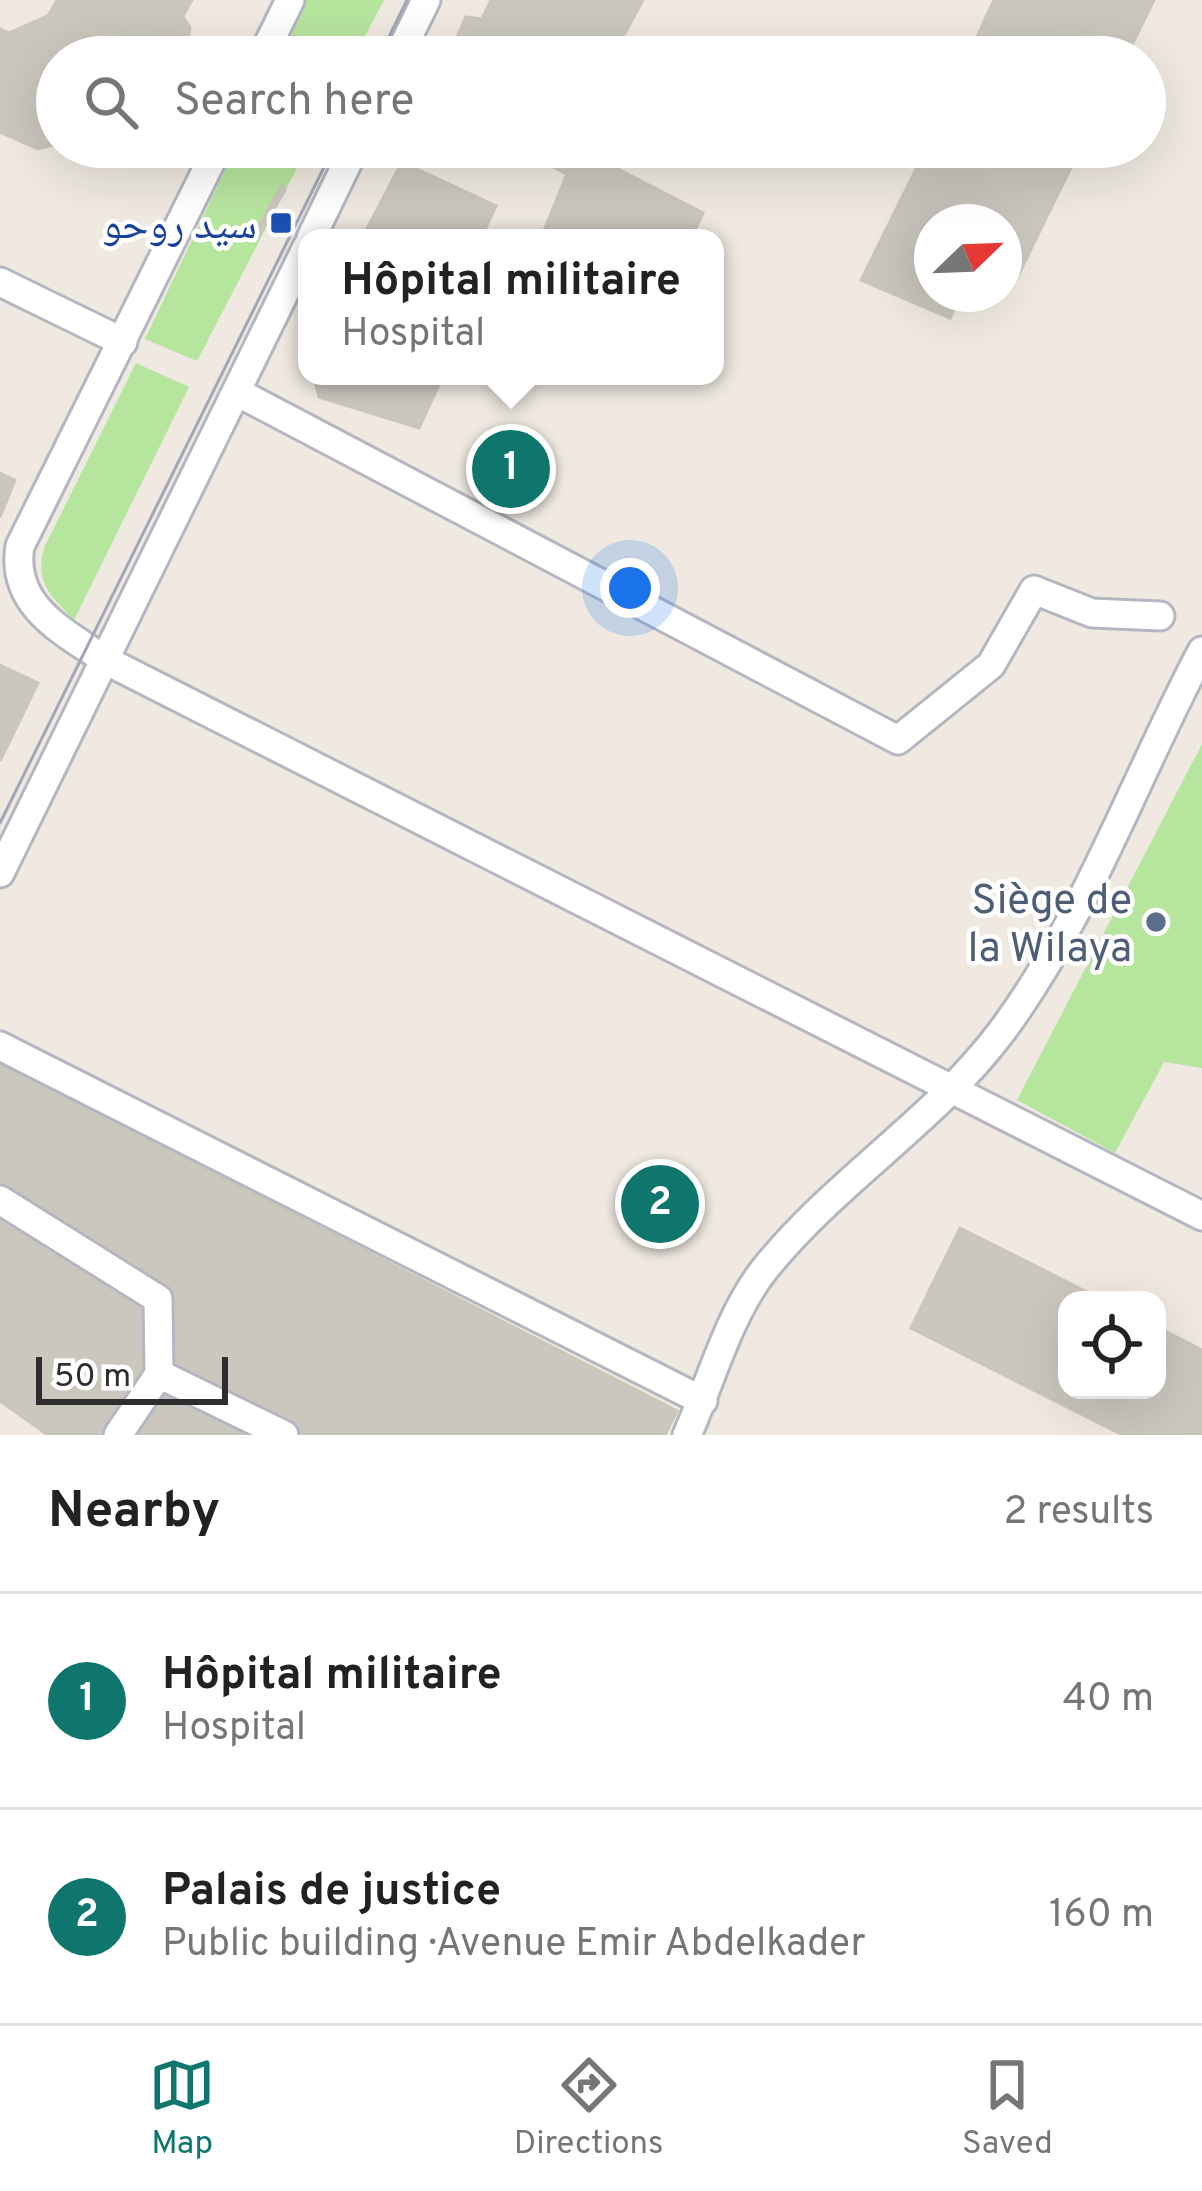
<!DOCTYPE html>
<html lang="en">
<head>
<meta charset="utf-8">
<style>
	:root { --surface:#fff; --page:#f6f6f6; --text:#222; --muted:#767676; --line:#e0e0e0; --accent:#0f766e }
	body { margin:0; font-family:Overpass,"Noto Naskh Arabic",sans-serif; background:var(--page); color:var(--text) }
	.controls { position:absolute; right:36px; bottom:36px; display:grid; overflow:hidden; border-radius:24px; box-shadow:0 12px 48px #0002 }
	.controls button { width:108px; height:108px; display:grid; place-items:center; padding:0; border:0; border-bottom:3px solid var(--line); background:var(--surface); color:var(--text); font:60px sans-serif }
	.compass { position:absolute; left:914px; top:204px; width:108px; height:108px; border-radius:50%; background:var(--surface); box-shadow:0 12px 48px #0002; rotate:67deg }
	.scale { position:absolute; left:36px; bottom:30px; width:192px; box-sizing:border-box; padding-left:12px; border:6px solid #2e2e2e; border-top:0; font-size:33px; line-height:42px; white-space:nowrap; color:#2e2e2e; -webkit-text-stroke:9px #fff; paint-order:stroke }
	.you { position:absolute; left:630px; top:588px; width:42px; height:42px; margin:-30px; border:9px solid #fff; border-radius:50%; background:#1a73e8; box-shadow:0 0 0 18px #1a73e833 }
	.badge { display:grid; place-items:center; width:78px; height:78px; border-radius:50%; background:var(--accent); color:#fff; font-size:39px; font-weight:700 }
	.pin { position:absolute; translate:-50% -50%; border:6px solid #fff; box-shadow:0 3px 12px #0006 }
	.popup { position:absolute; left:298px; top:229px; width:426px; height:156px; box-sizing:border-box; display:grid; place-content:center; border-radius:24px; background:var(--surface); filter:drop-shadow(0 3px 9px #0005); font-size:39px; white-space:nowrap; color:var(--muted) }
	.popup b { font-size:45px; color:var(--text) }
	.popup::after { content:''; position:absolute; left:50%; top:100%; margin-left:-24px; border:24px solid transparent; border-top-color:var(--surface) }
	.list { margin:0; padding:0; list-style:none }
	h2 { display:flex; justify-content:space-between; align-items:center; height:156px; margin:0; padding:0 48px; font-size:51px }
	h2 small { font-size:39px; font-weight:400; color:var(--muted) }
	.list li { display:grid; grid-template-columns:78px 1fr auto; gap:36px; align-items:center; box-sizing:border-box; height:216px; padding:0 48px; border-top:3px solid var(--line) }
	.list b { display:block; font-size:45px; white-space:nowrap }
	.list p { margin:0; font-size:39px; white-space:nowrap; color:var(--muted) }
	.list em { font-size:39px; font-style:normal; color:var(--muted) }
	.icon { flex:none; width:66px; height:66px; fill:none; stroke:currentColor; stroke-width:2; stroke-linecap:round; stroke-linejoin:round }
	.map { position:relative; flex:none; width:1202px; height:1435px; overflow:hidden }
	.search { position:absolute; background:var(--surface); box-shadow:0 12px 48px #0002; left:36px; right:36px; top:36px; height:132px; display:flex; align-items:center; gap:30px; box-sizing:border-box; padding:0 42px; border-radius:66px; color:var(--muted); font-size:45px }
	.sheet { height:588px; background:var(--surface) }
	nav { display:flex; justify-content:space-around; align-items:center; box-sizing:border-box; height:168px; border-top:3px solid var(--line); background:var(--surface); font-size:33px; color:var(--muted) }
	nav a { display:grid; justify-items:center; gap:6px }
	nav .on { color:var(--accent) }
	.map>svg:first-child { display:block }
</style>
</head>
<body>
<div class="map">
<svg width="1202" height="1435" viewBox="0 0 1202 1435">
	<rect width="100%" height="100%" fill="#efe9e1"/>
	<!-- green -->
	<path fill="#b6e59e" d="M305 0H384L354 57H278Z
		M236 147H308L197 361 145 339Z
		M136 363 189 387 74 620C50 595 35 583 44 548Z
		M1202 744V1068L1164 1062 1115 1153 1017 1100Z"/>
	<!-- building -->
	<path fill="#cbc7bf" stroke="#cbc5ba" stroke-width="3" d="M57 0H192L160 57H57V144L38 149 0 132V29L9 33 48 16Z
		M95 0H173L190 28 188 42 175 57H149L133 49 129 57H57V80L47 91 34 84 26 100 15 94 7 108 0 105V54L9 45 28 56 34 44 47 50 52 39 66 46 75 28 93 37 107 9Z
		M491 0H643L612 57H465L458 35 466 17 482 19Z
		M994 0H1154L1126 57H986L971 50Z
		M550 147 581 158 583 151 703 213 691 238H541L567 174 543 162Z
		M927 147H1081L1012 288 1004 284V222H932V294H962L950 318 861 280Z
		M402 162 496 206 481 238H362Z
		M282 185 285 190 258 237 255 232Z
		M314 376H443L419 428 319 397Z
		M0 473 15 480 0 517Z
		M0 665 38 683 0 761Z
		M0 1063 677 1411 665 1435H302L154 1359 107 1435H48L0 1401Z
		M960 1228 1103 1300H1067V1390H1157V1327L1202 1350V1435H1123L911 1328Z
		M164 1387 281 1435H133Z"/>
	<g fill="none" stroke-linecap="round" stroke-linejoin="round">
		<defs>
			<path id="minor" d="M262 57 290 0
				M398 57 426 0
				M218 147 20 546C10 606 64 632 107 661L1202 1216
				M311 238 355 147
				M0 282 123 342
				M237 392 898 740 991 665 1034 590 1092 613 1160 616
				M0 873 307 247
				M0 1046 703 1401
				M0 1200 158 1299 159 1374 284 1435
				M118 1435 159 1374
				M687 1435C711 1382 728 1316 764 1270 835 1181 934 1122 1002 1031 1085 920 1137 773 1202 651"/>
		</defs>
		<!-- minor casing -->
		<use href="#minor" stroke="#b4b7c1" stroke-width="33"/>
		<!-- minor -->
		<use href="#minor" stroke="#fff" stroke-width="27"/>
		<!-- tram -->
		<path stroke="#a3a6b8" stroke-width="3" d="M379 57 407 0
			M0 823 334 147"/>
	</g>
	<!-- markers -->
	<rect fill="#1a4fb4" stroke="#fff" stroke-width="4.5" x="269" y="211" width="24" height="24" rx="6"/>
	<circle fill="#5c6f8a" stroke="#fff" stroke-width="4.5" cx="1156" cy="922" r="12"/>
	<g text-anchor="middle" stroke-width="9" stroke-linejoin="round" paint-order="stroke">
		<!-- transit labels -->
		<g font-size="42" fill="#164399" stroke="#fff" text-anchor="end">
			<text x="257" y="238">سيد روحو</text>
		</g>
		<!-- service labels -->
		<g font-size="42" fill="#4e5e75" stroke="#fff" text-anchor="end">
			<text x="1132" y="913">Siège de<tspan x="1132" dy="48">la Wilaya</tspan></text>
		</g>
	</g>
</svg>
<div class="controls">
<button><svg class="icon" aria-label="locate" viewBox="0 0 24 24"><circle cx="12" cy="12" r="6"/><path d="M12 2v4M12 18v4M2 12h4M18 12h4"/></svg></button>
</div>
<svg class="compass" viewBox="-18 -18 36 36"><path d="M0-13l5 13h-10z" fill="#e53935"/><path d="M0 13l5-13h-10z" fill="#767676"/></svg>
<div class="scale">50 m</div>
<div class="you"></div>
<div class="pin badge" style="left:511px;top:469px">1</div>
<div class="popup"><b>Hôpital militaire</b>Hospital</div>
<div class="pin badge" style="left:660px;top:1204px">2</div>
<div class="search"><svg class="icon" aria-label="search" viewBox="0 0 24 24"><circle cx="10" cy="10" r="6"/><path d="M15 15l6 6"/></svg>Search here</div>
</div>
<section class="sheet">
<h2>Nearby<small>2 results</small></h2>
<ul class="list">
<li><span class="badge">1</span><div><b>Hôpital militaire</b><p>Hospital</p></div><em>40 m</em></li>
<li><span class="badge">2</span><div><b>Palais de justice</b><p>Public building · Avenue Emir Abdelkader</p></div><em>160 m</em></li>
</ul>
</section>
<nav>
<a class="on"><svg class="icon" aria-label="map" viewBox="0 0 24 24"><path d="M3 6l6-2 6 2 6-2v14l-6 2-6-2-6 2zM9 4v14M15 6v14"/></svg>Map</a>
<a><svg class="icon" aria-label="directions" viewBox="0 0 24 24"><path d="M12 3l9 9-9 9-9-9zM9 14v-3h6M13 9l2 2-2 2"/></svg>Directions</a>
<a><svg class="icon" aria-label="saved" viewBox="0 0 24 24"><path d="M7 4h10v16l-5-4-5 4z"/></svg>Saved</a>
</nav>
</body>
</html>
